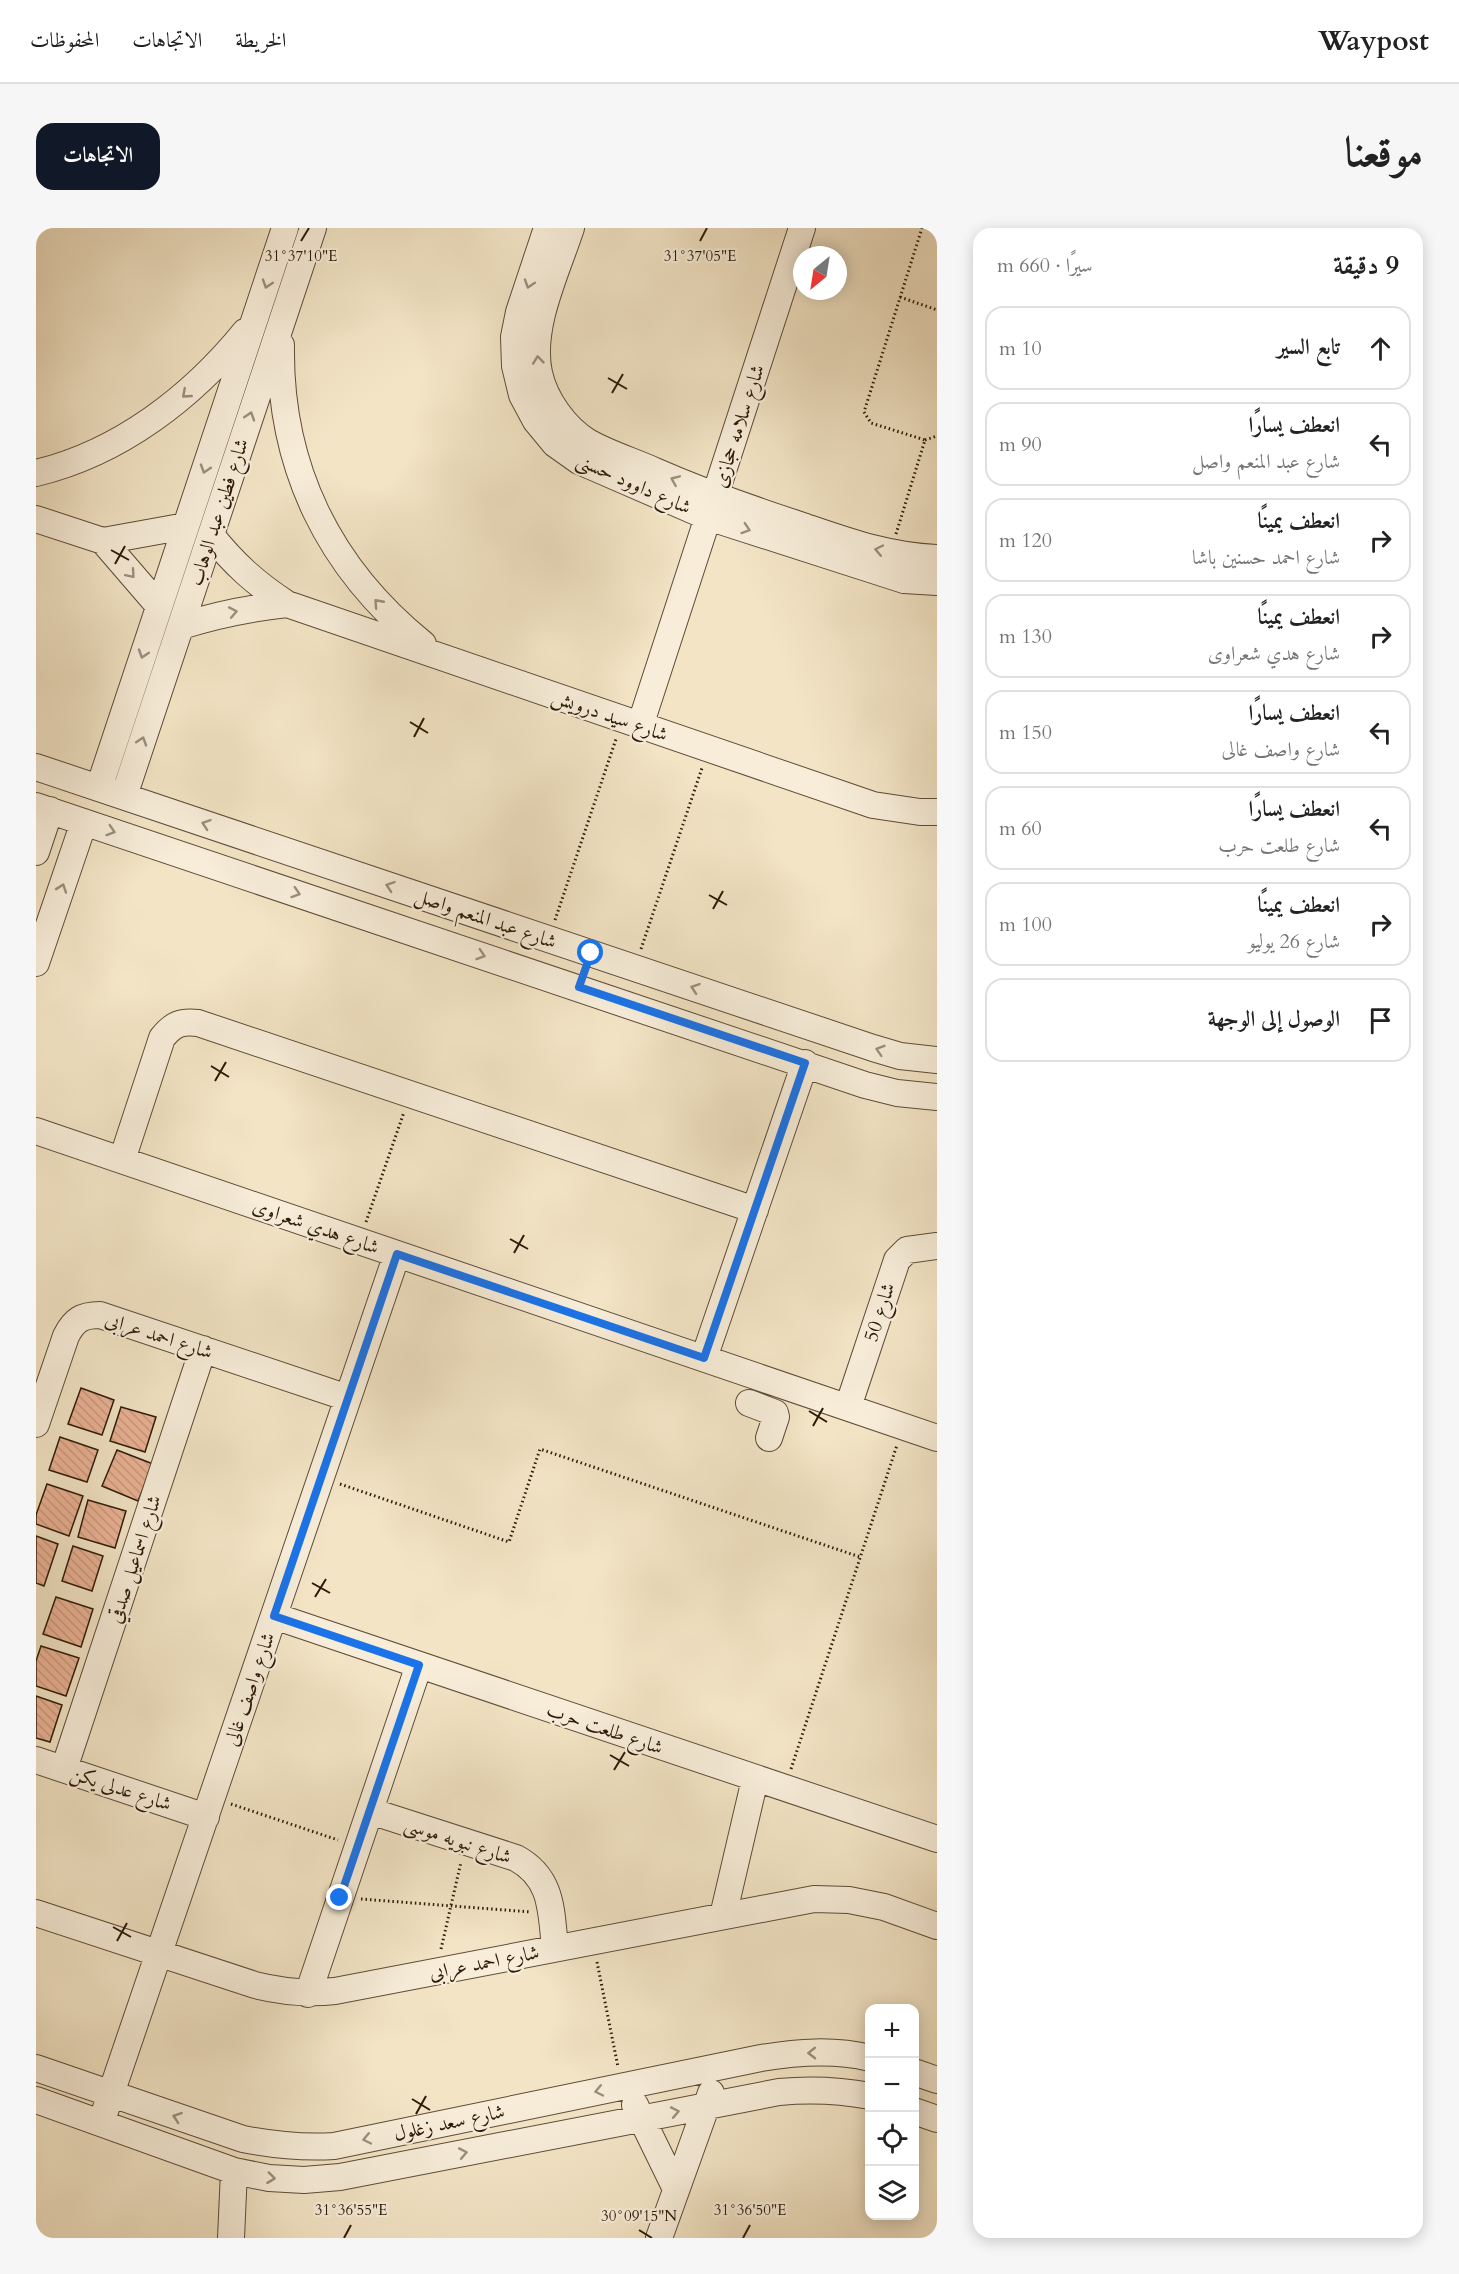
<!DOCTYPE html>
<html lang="ar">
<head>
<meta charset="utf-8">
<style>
	:root { --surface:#fff; --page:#f6f6f6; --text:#222; --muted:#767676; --line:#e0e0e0; --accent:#111827 }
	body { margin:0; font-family:Cardo,Amiri,serif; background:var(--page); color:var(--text); direction:rtl }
	.controls { position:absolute; right:18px; bottom:18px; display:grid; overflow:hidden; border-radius:12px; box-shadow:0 3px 15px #0003 }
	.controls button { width:54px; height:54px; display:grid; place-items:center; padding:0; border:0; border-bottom:2px solid var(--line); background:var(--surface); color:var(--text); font:30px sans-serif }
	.compass { position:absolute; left:757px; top:18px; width:54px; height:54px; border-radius:50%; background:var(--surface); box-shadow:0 3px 15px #0003; rotate:210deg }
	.stop { position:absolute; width:18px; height:18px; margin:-14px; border:4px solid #1a73e8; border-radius:50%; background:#fff }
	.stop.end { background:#1a73e8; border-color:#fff; box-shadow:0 2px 6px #0008 }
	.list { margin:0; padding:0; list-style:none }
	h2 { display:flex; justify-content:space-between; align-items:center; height:78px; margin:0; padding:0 24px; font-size:26px }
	h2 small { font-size:20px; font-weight:400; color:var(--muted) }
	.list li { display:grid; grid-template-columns:39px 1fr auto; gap:18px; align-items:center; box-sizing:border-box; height:84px; margin:0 12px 12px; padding:0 12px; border:2px solid var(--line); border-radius:18px }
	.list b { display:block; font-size:22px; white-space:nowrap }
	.list p { margin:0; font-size:20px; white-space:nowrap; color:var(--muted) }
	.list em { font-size:20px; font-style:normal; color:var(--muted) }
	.icon { flex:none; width:33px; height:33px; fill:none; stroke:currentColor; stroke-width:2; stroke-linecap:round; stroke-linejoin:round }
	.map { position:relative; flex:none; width:901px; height:2010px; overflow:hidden; direction:ltr; border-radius:18px }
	header { display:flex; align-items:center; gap:36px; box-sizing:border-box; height:84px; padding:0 30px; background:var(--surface); border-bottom:2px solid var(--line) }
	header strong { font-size:28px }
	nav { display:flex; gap:33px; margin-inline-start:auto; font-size:21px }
	.intro { display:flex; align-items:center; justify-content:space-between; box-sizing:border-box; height:144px; padding:0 36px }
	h1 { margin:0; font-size:42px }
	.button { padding:15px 27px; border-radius:18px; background:var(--accent); color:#fff; font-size:21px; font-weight:700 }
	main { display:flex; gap:36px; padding:0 36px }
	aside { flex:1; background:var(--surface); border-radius:18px; box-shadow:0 3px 15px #0003 }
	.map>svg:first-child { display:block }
</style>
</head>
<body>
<header>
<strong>Waypost</strong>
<nav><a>الخريطة</a><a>الاتجاهات</a><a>المحفوظات</a></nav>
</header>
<div class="intro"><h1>موقعنا</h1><a class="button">الاتجاهات</a></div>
<main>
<aside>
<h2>9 دقيقة<small>سيرًا · 660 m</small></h2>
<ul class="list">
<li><svg class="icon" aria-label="ahead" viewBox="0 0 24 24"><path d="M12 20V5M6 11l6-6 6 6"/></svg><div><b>تابع السير</b></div><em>10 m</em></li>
<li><svg class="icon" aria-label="left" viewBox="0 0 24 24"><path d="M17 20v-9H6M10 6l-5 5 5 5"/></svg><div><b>انعطف يسارًا</b><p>شارع عبد المنعم واصل</p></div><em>90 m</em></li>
<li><svg class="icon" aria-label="right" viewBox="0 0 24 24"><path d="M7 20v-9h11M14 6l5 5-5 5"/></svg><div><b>انعطف يمينًا</b><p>شارع احمد حسنين باشا</p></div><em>120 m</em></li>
<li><svg class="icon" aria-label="right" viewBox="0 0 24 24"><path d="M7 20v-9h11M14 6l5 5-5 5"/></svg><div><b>انعطف يمينًا</b><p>شارع هدي شعراوى</p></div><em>130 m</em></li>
<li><svg class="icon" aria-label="left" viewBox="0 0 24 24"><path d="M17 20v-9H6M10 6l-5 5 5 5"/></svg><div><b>انعطف يسارًا</b><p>شارع واصف غالى</p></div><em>150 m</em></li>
<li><svg class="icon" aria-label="left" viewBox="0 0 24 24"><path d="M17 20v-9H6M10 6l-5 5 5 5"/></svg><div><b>انعطف يسارًا</b><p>شارع طلعت حرب</p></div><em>60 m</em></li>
<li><svg class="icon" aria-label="right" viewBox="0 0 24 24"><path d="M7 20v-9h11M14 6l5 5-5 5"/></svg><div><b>انعطف يمينًا</b><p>شارع 26 يوليو</p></div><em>100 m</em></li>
<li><svg class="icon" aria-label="arrive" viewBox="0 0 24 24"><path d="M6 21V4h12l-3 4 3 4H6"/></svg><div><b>الوصول إلى الوجهة</b></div></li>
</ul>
</aside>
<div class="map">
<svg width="901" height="2010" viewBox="0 0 901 2010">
	<defs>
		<pattern id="building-back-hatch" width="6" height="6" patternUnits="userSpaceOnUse" patternTransform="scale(1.5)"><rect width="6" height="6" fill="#eab294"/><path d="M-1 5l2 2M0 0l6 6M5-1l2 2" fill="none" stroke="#c9987e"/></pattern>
	</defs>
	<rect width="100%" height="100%" fill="#f2e4c5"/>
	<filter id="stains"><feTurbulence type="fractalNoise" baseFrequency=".00333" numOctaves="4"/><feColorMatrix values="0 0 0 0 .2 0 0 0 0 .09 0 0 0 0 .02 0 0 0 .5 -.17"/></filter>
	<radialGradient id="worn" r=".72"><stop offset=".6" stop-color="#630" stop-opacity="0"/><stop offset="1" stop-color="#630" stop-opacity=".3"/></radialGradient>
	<!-- building -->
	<path fill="url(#building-back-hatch)" stroke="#2d1a08" stroke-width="1.5" d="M45 1160 78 1172 66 1207 32 1196Z
		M85 1179 120 1189 109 1224 74 1213Z
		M24 1209 62 1222 51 1254 13 1242Z
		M81 1222 117 1236 102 1273 66 1258Z
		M11 1256 47 1268 33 1308 0 1296V1287Z
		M52 1272 90 1283 79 1320 42 1309Z
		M0 1308 22 1316 8 1358 0 1355Z
		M37 1318 67 1328 56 1363 26 1353Z
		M20 1369 57 1381 45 1419 7 1406Z
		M5 1418 43 1430 30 1468 0 1458V1433Z
		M0 1468 26 1477 14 1514 0 1510Z"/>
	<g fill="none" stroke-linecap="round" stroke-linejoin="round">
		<defs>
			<path id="minor" d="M511 0 483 84 478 109 479 138 486 167 500 193 519 216 543 233 672 289 868 352 901 354
				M535 0C521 43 493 99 503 145 509 172 529 200 552 214 573 226 597 233 619 243 667 264 715 281 764 297 811 313 851 328 901 330
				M245 117C243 239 293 340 387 416
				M0 245C84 225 156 169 209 104
				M0 291 67 313 150 298
				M175 307C198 336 219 355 251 376L837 577 884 584H901
				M67 313 123 378
				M145 398C180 387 214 380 251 376
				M604 498 766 0
				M0 539 837 820 864 828 901 832
				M63 560 249 0
				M88 568 277 0
				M0 578 829 857 861 865 901 869
				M0 624 14 582
				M0 735 48 594
				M0 903 901 1210
				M86 932 126 810C137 796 145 793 162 795L719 982
				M668 1130 769 835
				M713 1175 739 1185 740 1189 733 1210
				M812 1179 861 1032 871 1022 901 1018
				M0 1196 30 1108C38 1092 46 1087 64 1087L312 1170
				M238 1388 901 1611
				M0 1532 170 1589
				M28 1541 167 1121
				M334 1583 480 1630C517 1650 515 1683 519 1720
				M0 1685 219 1757C247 1764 271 1766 299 1763L778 1671 813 1672 848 1679 901 1698
				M687 1688 719 1551
				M272 1766 383 1437
				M0 1840 207 1911C238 1917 266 1920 298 1918L725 1830C761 1824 798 1821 834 1830
				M878 1844 901 1852
				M0 1872 198 1943 233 1950 268 1952 304 1949 743 1864C775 1861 802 1862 834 1868
				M599 1877 640 1961
				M878 1883 901 1891
				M65 1895 361 1026
				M195 2010 198 1943
				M623 2010 675 1865"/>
		</defs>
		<!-- minor casing -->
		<use href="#minor" stroke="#5e4c37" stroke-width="28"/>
		<!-- path -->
		<path stroke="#2d1a08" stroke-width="3" stroke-dasharray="1.5 3" stroke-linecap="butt" d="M864 69 901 82
			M889 212 901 208
			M860 306 889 212 835 195 828 184 886 0
			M519 692 580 511
			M605 721 666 540
			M330 994 368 884
			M304 1256 473 1314 504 1221 824 1329
			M755 1541 861 1217
			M195 1576 302 1612
			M325 1671 495 1684
			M405 1721 425 1634
			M561 1734 582 1839"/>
		<!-- minor -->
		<use href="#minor" stroke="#f7edd9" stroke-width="26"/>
	</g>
	<!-- one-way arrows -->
	<defs><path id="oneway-chevron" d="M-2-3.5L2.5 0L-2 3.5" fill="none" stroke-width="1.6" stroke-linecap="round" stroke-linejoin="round" transform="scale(1.5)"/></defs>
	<g stroke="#9c8e7b">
		<use href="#oneway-chevron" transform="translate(231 56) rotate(108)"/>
		<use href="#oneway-chevron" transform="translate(493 56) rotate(108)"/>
		<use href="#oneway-chevron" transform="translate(502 132) rotate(-96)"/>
		<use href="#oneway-chevron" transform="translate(150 166) rotate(139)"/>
		<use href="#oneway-chevron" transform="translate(214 188) rotate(-72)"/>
		<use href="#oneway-chevron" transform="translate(169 241) rotate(108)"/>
		<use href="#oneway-chevron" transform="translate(639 252) rotate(-157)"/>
		<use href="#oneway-chevron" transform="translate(710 301) rotate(18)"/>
		<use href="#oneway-chevron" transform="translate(843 322) rotate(-168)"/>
		<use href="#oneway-chevron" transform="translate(95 346) rotate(49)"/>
		<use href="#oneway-chevron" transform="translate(342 375) rotate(-132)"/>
		<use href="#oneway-chevron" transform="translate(197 384) rotate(-11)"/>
		<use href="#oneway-chevron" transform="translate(107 426) rotate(108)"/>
		<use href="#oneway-chevron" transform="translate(106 513) rotate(-72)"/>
		<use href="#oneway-chevron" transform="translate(170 596) rotate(-161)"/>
		<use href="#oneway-chevron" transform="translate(75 603) rotate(18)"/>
		<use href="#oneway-chevron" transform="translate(354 658) rotate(-161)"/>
		<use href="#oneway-chevron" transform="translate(26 660) rotate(-71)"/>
		<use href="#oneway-chevron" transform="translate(260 665) rotate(18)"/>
		<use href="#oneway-chevron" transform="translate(445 727) rotate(18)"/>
		<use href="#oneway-chevron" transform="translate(659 760) rotate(-161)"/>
		<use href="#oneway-chevron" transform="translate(844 822) rotate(-163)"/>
		<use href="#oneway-chevron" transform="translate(776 1825) rotate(179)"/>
		<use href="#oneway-chevron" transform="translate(563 1863) rotate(168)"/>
		<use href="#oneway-chevron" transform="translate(639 1884) rotate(-11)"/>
		<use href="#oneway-chevron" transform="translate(141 1889) rotate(-161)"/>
		<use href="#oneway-chevron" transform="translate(331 1911) rotate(168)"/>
		<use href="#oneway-chevron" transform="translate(427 1925) rotate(-11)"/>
		<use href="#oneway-chevron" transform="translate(235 1950) rotate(7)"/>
	</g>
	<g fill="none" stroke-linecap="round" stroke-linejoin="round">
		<!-- route -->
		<path stroke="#1a73e8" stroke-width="8" d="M304 1670 383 1437 238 1388 361 1026 668 1130 769 835 543 759 555 725"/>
	</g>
	<!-- ticks -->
	<path fill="none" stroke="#2d1a08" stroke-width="2" d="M265 13 273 0M664 13 671 0M572 150 591 161M576 165 587 146M75 322 93 332M79 336 89 318M374 494 392 505M378 509 388 490M673 667 691 677M677 681 687 663M175 838 193 849M179 853 190 834M474 1011 492 1021M478 1025 488 1007M773 1183 791 1194M777 1198 787 1180M276 1355 294 1365M279 1369 290 1351M574 1527 593 1538M578 1542 589 1524M77 1699 95 1709M81 1713 91 1695M376 1871 394 1882M380 1886 390 1868M603 2002 616 2010M308 2010 315 1997M707 2010 714 1997"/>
	<g text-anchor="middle" stroke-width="4.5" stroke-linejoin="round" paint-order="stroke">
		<!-- street labels -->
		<g font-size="20" fill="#2d1a08" stroke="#f7edd9">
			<text transform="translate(702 198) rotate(-72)" y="7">شارع سلامه حجازى</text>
			<text transform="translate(598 255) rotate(24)" y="7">شارع داوود حسنى</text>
			<text transform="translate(182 284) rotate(-72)" y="7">شارع فطين عبد الوهاب</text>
			<text transform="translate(574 487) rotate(19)" y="7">شارع سيد درويش</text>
			<text transform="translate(450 690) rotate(19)" y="7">شارع عبد المنعم واصل</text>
			<text transform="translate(280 998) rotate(19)" y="7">شارع هدي شعراوى</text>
			<text transform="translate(843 1084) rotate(-72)" y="7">شارع 50</text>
			<text transform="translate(123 1107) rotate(18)" y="7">شارع احمد عرابى</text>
			<text transform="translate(98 1331) rotate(-72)" y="7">شارع اسماعيل صدقي</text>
			<text transform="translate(213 1461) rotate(-71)" y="7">شارع واصف غالى</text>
			<text transform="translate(569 1500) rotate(19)" y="7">شارع طلعت حرب</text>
			<text transform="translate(85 1560) rotate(18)" y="7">شارع عدلى يكن</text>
			<text transform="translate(422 1612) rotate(18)" y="7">شارع نبويه موسى</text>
			<text transform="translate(448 1734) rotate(-11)" y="7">شارع احمد عرابى</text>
			<text transform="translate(413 1894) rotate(-12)" y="7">شارع سعد زغلول</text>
		</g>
	</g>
	<g font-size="15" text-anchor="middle" fill="#2d1a08" stroke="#f7edd9" stroke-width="4.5" stroke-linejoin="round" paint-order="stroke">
		<text x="265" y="33">31°37'10"E</text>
		<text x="664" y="33">31°37'05"E</text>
		<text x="315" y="1987">31°36'55"E</text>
		<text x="714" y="1987">31°36'50"E</text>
		<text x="603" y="1993">30°09'15"N</text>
	</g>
	<rect width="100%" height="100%" filter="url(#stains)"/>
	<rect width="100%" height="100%" fill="url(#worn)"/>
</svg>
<div class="controls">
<button>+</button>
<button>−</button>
<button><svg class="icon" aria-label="locate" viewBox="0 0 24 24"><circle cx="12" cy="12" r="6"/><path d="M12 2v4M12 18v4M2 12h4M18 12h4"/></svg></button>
<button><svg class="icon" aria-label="layers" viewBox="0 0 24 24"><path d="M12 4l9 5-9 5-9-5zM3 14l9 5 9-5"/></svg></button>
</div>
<svg class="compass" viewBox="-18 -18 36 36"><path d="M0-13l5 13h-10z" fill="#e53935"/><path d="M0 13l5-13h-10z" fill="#767676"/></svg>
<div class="stop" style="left:555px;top:725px"></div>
<div class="stop end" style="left:304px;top:1670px"></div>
</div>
</main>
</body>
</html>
